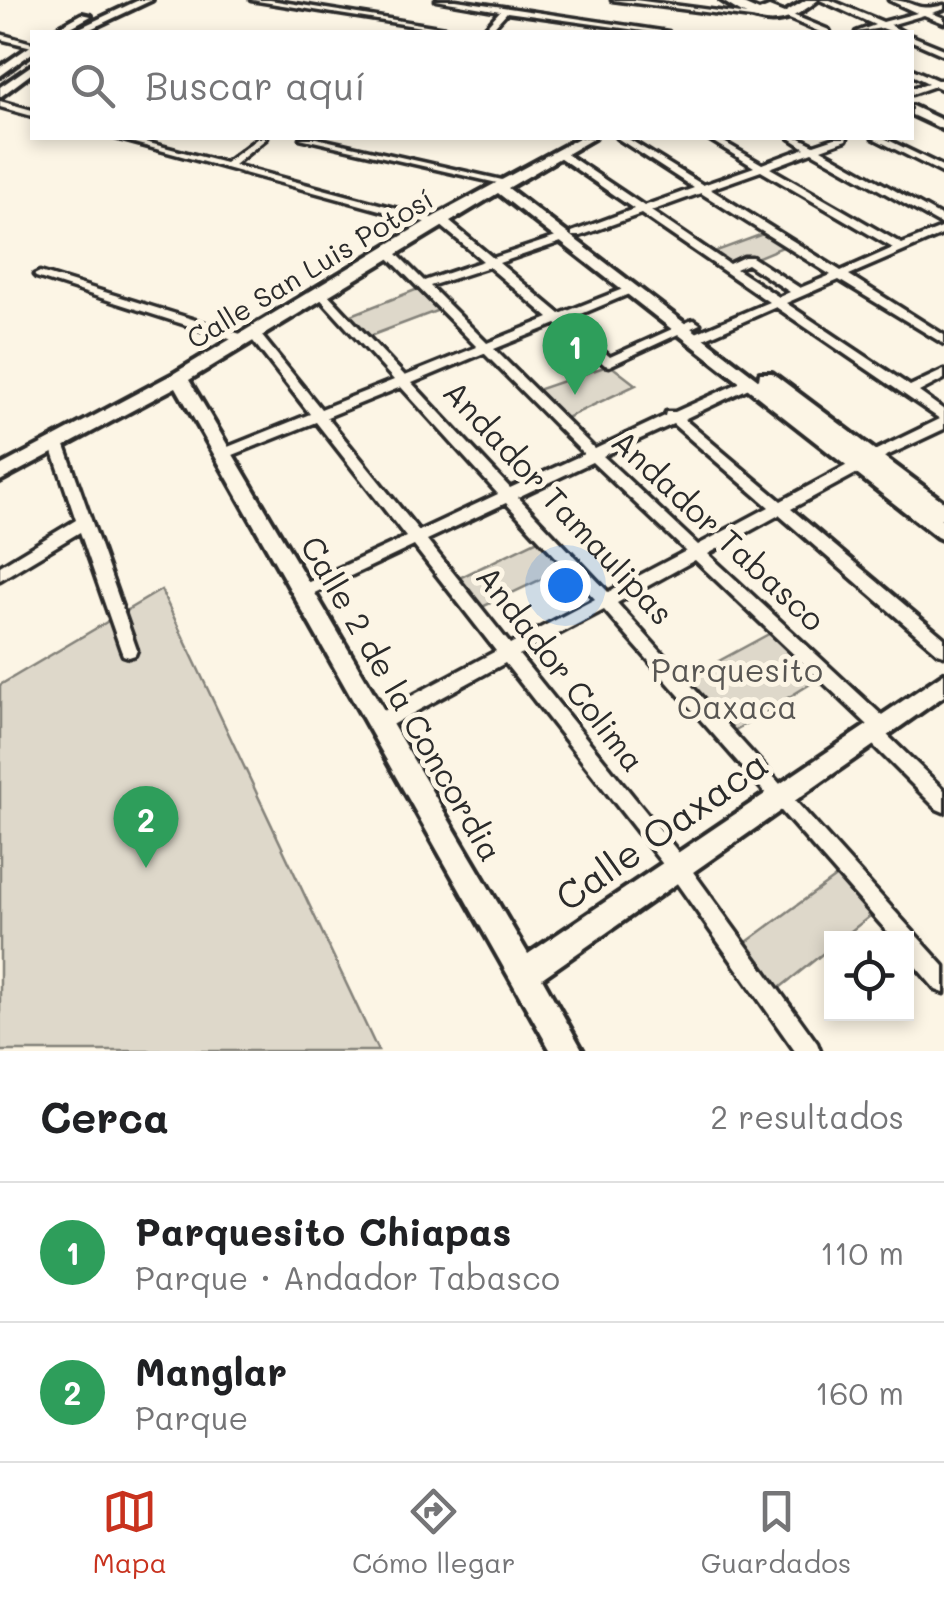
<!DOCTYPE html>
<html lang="es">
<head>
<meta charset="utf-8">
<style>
	:root { --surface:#fff; --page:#f6f6f6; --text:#202124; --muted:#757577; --line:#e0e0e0; --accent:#c8321e }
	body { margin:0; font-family:Mali,sans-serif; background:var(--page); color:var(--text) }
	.controls { position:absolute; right:30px; bottom:30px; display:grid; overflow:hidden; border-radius:0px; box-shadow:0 5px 15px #0003 }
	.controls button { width:90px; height:90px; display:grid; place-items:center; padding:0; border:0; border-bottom:2px solid var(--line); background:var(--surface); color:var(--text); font:50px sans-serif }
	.you { position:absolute; left:565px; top:585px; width:35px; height:35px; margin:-25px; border:8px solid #fff; border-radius:50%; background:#1a73e8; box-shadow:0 0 0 15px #1a73e833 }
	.badge { display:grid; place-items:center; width:65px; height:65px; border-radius:50%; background:var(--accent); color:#fff; font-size:32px; font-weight:700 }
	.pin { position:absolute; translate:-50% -82px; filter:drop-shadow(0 2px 5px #0008) }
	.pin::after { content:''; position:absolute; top:52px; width:35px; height:30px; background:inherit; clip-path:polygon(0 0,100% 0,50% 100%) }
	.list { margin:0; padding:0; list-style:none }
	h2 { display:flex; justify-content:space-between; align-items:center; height:130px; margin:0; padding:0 40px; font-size:42px }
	h2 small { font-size:32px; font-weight:400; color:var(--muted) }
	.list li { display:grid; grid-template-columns:65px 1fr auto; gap:30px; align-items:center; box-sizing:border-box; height:140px; padding:0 40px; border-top:2px solid var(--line) }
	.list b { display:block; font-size:38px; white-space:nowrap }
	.list p { margin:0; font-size:32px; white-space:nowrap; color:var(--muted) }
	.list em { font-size:32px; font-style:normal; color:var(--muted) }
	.icon { flex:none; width:55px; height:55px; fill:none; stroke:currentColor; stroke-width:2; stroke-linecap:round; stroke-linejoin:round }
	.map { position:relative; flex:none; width:944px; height:1051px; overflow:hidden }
	.search { position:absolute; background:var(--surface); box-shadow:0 5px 15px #0003; left:30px; right:30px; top:30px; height:110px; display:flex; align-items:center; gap:25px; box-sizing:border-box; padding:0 35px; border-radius:0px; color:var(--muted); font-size:38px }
	.sheet { height:410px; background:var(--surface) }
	nav { display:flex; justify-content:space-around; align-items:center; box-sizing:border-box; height:140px; border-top:2px solid var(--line); background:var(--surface); font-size:28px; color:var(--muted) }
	nav a { display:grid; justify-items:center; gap:5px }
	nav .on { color:var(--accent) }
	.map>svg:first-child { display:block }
</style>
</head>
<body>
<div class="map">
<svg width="944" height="1051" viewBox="0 0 944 1051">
	<rect width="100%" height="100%" fill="#fcf5e5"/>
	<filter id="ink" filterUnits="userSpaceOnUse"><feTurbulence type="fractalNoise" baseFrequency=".01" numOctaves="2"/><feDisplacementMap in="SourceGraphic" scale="20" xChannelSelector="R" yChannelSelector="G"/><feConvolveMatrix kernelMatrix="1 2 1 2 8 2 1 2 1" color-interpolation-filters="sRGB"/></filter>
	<g filter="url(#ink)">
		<!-- green -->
		<path fill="#ded8ca" stroke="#84827a" stroke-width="2.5" d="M771 231 790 244 732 268 711 253Z
			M418 289 439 310 370 336 349 316Z
			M610 365 636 385 562 420 534 391Z
			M542 538 567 567 478 609 455 580Z
			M161 590 378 1051H0V685Z
			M778 629 825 675 729 734 680 682Z
			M841 873 874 913 842 938H832L831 947 762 1002 729 955Z"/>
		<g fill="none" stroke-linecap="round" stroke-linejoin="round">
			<!-- stream -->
			<path stroke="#7d7b74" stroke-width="2.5" d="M763 0 775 5"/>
			<defs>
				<path id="street" d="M251 0H270L470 32H453Z
					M436 0H456L668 32H651L507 12 489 32H481L500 11Z
					M612 0H635L763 17 759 19Z
					M820 0H830L883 22 917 13 889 0C915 0 914 13 944 5V9L932 13 944 18V23L924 15 890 25 903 32H893L882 28 856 32 875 25Z
					M790 14 829 30 830 32H820L787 18 786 16Z
					M0 34 32 43V47L0 39Z
					M912 36 944 49V55L912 41Z
					M912 69 937 80H943L944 90 935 86 912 94V88L928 83 912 75Z
					M0 101 32 110V116L0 107Z
					M116 138H130L225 163 258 138H267L234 165 435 219 444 217 493 258 562 235H570V239L499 263 560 314 628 287H636V291L567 320 610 357 690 321 694 320 700 324 609 366 605 365 556 324 494 349 595 449 665 416 666 412H675L750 378 756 382 755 385 684 419 781 501 853 462H863L865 466 863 470 791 509 944 638V655L938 653 779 515 708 554 886 719 889 725 884 732 944 790V812L937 809 866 738 863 732 868 725 695 560 617 603 944 966V993L936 990 906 955V938H893L604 610 519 655 683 858 817 1043 820 1051H795L669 872 505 663 384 729 378 731 372 729 369 723 372 717 496 651 414 546 308 596H296L294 592 296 588 406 537 316 422 228 457H218L216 454 218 451 310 414 249 336V330H257L321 409 394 380 316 294V290H324L405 376 477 347 382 251 388 248 392 249 424 281 483 261 439 224H431ZM489 267 549 318 487 343 430 286ZM484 353 584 454 510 488 412 383ZM401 387 498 494 419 531 327 417ZM673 424 769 507 698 545 603 456ZM592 462 686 551 608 592 518 497ZM506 503 595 599 510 644 427 540Z
					M300 138H316L511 182 506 185Z
					M617 138H627L703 185 754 167 707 138H717L762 164 805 148 790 138H800L814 145 835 138H847L846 140 821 149 944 218V225L940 224 812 152 770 168 902 244 944 227V234L849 275 944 335V344L839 280 786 303 910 386 944 370V379L919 392 944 410V429L878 460H868L866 457 868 454 940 419 776 307 699 341H691V335L769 302 641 214 580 236H572V232L634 209 556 155V151H562L644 206 694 188ZM761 171 893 248 841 271 710 189ZM701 193 831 275 800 288 752 257H744L729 264 651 211ZM747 264 790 292 779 297 736 269Z
					M873 138H884L944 167V174Z
					M40 272 247 336 249 339 247 342H239L36 277 34 275Z
					M57 438 64 443 137 650 135 655 129 657 123 655 121 650 80 532 0 580V566L76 520 50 443Z"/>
				<path id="secondary" d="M139 0H152L84 32H71Z
					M721 0H734L759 11 769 7 784 13 806 0H818C779 31 760 26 721 0Z
					M82 14 91 16 62 32H50Z
					M32 45V53L0 76V67Z
					M32 65V73L0 97V87Z
					M912 106 944 121V130L912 115Z
					M579 138H594L508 188 759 380 760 373H772L944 502V519L940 518 944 521V540L937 537 498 193 189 380 528 954 944 673V696L542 978 583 1051H551L176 387 0 481V466L173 374 435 216Z"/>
			</defs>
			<!-- street casing -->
			<use href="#street" stroke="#2b2b2b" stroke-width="7"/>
			<!-- secondary casing -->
			<use href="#secondary" stroke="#2b2b2b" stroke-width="8"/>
			<!-- street -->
			<use href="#street" fill="#fcf5e5" fill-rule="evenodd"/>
			<!-- secondary -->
			<use href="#secondary" fill="#fcf5e5" fill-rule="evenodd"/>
		</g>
	</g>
	<g text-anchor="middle" stroke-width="10" stroke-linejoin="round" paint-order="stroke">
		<!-- far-street labels -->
		<g font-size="28" fill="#2b2b2b" stroke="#fcf5e5">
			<text transform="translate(310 269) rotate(-31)" y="10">Calle San Luis Potosí</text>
		</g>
		<!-- street labels -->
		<g font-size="32" fill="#2b2b2b" stroke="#fcf5e5">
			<text transform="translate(558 503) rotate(47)" y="11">Andador Tamaulipas</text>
			<text transform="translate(718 531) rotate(43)" y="11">Andador Tabasco</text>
			<text transform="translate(560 669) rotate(52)" y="11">Andador Colima</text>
			<text transform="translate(401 699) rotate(60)" y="11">Calle 2 de la Concordia</text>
		</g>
		<!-- park labels -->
		<g font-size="32" fill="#585653" stroke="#fcf5e5">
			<text x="737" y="682">Parquesito<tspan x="737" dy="37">Oaxaca</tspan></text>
		</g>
		<!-- near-street labels -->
		<g font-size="38" fill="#2b2b2b" stroke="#fcf5e5">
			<text transform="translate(662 831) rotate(-35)" y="13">Calle Oaxaca</text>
		</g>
	</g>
</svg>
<div class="controls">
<button><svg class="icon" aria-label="locate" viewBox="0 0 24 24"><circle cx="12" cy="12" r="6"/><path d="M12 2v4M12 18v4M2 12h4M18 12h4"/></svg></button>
</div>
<div class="you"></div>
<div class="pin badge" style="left:575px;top:395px;background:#2e9e5b">1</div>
<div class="pin badge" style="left:146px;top:868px;background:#2e9e5b">2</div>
<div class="search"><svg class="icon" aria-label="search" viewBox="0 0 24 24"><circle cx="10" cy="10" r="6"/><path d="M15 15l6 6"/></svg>Buscar aquí</div>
</div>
<section class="sheet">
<h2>Cerca<small>2 resultados</small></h2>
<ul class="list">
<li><span class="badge" style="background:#2e9e5b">1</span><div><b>Parquesito Chiapas</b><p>Parque · Andador Tabasco</p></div><em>110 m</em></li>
<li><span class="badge" style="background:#2e9e5b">2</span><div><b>Manglar</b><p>Parque</p></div><em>160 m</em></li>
</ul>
</section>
<nav>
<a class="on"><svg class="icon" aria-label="map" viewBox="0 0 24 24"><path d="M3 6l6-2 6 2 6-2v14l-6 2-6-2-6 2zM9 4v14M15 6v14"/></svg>Mapa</a>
<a><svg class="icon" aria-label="directions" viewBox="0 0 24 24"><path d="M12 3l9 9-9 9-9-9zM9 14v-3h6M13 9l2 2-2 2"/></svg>Cómo llegar</a>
<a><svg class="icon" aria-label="saved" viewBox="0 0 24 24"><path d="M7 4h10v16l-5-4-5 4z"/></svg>Guardados</a>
</nav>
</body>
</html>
